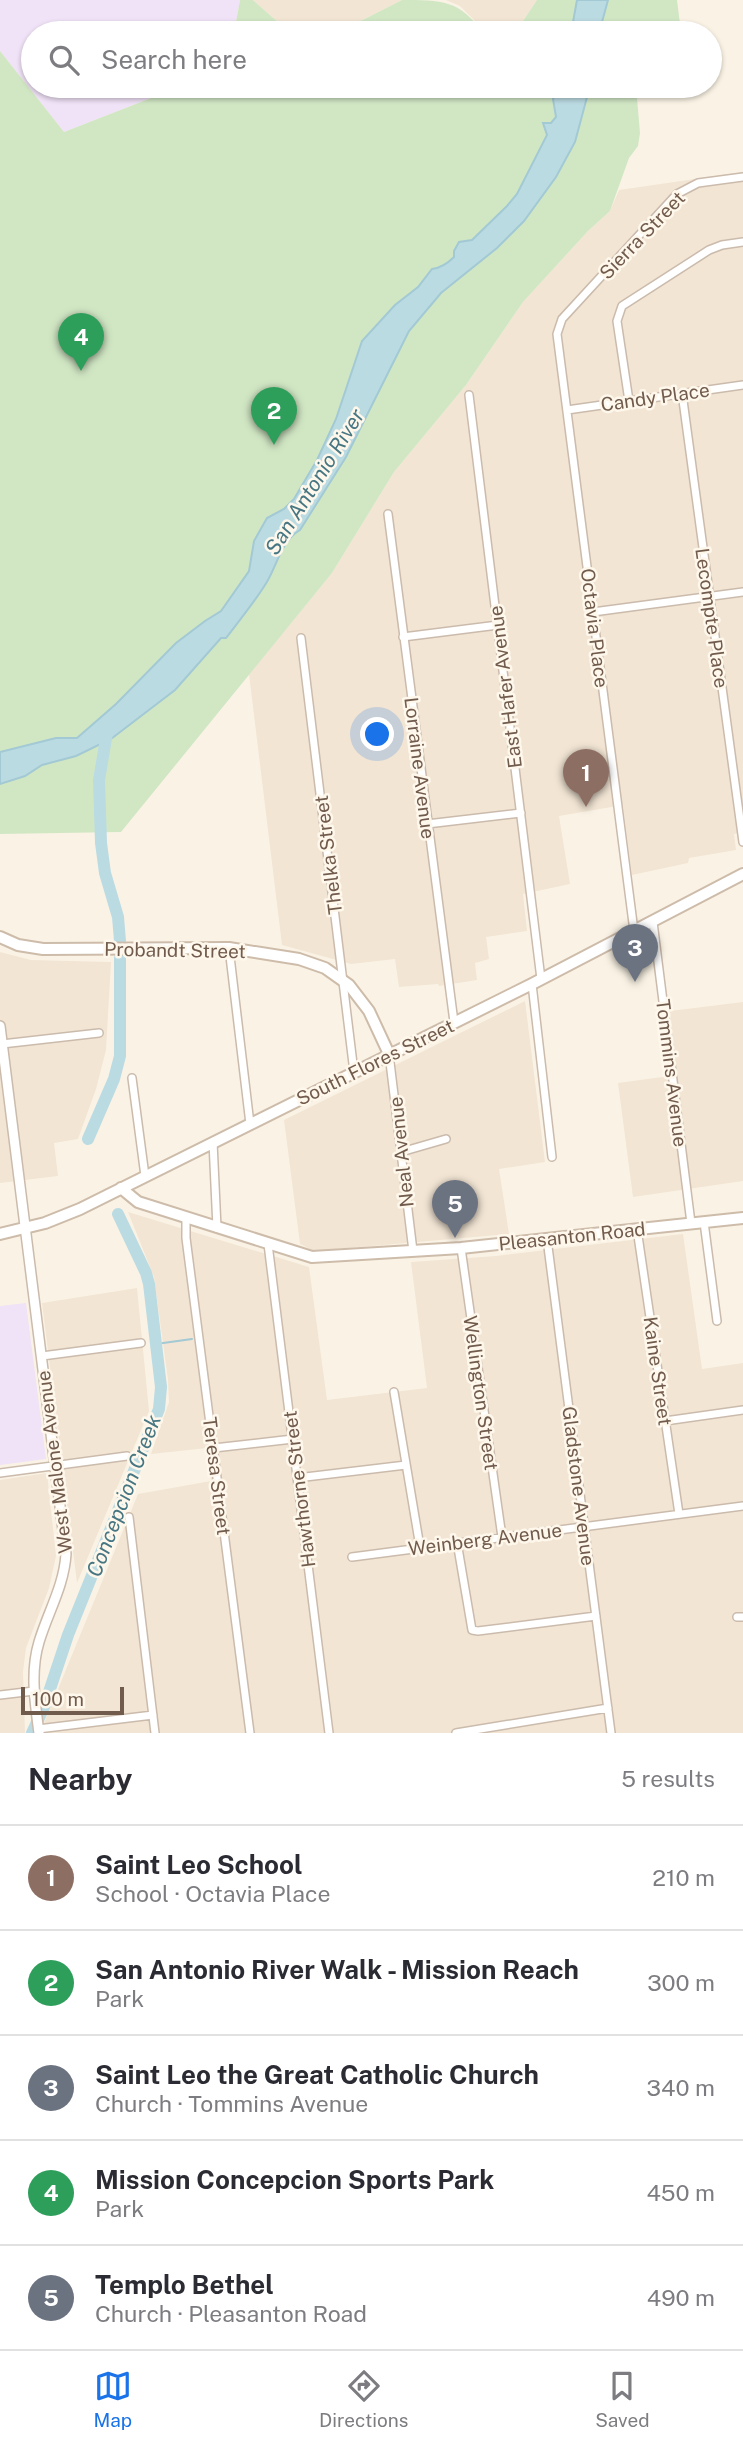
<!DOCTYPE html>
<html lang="en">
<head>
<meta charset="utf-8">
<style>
	:root { --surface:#fff; --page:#f7f7f7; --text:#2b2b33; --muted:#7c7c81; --line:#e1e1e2; --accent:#1a73e8 }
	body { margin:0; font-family:"Public Sans",sans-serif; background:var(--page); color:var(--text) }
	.scale { position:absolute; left:21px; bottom:18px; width:103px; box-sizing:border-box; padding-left:7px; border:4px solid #715b4c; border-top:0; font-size:19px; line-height:24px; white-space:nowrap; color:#715b4c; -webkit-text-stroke:5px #fef7eb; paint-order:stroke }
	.you { position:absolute; left:378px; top:735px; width:24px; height:24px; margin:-18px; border:5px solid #fff; border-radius:50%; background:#1a73e8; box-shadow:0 0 0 10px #1a73e833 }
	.badge { display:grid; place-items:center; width:46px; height:46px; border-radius:50%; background:var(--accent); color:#fff; font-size:23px; font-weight:700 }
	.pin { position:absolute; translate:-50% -58px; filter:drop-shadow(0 2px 4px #0008) }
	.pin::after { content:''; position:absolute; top:37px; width:24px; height:21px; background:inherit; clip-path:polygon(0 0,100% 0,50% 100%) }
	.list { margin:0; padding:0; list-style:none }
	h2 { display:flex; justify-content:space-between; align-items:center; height:91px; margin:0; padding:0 28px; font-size:30px }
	h2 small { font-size:23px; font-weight:400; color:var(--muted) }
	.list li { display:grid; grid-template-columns:46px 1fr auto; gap:21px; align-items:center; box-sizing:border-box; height:105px; padding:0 28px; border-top:2px solid var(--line) }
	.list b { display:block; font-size:26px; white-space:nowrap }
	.list p { margin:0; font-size:23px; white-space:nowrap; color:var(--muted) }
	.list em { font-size:23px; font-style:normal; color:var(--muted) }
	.icon { flex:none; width:38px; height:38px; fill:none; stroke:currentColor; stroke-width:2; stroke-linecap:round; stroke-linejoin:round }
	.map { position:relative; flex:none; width:743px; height:1733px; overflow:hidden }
	.search { position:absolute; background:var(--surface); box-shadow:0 2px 5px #0004; left:21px; right:21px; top:21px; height:77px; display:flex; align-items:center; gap:18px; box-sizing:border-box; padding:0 24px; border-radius:38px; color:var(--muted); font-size:26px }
	.sheet { height:616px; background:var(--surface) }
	nav { display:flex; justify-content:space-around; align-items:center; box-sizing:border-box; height:98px; border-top:2px solid var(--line); background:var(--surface); font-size:19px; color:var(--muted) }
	nav a { display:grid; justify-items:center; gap:4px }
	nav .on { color:var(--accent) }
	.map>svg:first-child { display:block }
</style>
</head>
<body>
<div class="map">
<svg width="743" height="1733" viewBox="0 0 743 1733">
	<rect width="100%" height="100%" fill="#faf3e5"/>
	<!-- residential -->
	<path fill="#f2e5d4" d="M253 0H402L337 33H300L279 23Z
		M446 0H537L515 33H483L476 22 460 6Z
		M743 172V832L734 834 736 850 689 858 688 863 632 875 623 805 559 816 570 884 523 894 527 931 486 937 489 959 475 963 477 980 439 986 438 984 399 987 395 959 351 964 282 945 249 674 332 573 394 472 466 385 523 302 588 231 610 211 619 190Z
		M0 952 31 960 111 962 106 1050 96 1089 78 1139 54 1143 58 1176 0 1183Z
		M525 1001 545 1162 499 1169 509 1234 314 1251 300 1244 284 1120Z
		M743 1002V1181L633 1197 618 1083 677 1075 670 1011Z
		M128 1212 309 1267 327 1400 427 1388 411 1262 496 1256 683 1234 702 1369 743 1363V1733H40L138 1494 211 1481 207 1448 151 1454 169 1402 168 1380 154 1277Z
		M137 1288 149 1411 77 1583 42 1303Z
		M47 1473 56 1556 49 1588 26 1648 23 1672 25 1733H0V1480Z"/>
	<!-- education -->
	<path fill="#f0e2f7" d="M0 0H240L234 33H33V86H182L64 132 0 51Z
		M26 1303 46 1459 0 1465V1306Z"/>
	<!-- green -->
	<path fill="#d1e7c4" d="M240 0H253L279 23 300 33H234Z
		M402 0C442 0 460 0 483 33H337Z
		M537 0H677L681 32 515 33Z
		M0 51 64 132 182 86H636L640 133 638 146 629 158 610 211 588 231 523 302 466 385 394 472 332 573 121 832 0 834Z"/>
	<!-- water -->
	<path fill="#bbdbe3" stroke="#a2c9d4" stroke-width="2" d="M577 0H608L599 33H571Z
		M559 86H590L575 142 556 177 524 221 497 248 441 293 409 331 346 457 300 530C280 542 277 567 265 585 253 604 239 621 226 638H221L175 690 111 739 76 756 42 765 25 776 0 784V752L56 738H77L116 704 176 643 205 621 221 611 249 571 254 541 267 518 284 509 294 499 317 460 336 419 362 341 395 305 418 287 432 269C441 268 447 264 454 257V251L459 242 472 240 507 206 517 194 547 135 543 123H551L556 117 553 99Z"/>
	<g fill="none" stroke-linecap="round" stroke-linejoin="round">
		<!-- stream -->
		<path stroke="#a2c9d4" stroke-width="2" d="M156 1344 192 1339"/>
		<!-- river -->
		<path stroke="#bbdbe3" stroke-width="12" d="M108 727 99 780 101 843 105 873 118 917 120 941
			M88 1139 114 1079 120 1056V958
			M32 1733 44 1707 68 1635 159 1409 161 1387 149 1284 146 1273 118 1214"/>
		<defs>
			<path id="minor" d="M682 393 743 842
				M469 395 541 979
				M629 401 617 321 622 306 709 250 722 245 743 242
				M567 410 743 385
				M388 514 454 1022
				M593 612 743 592
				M403 637 498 625
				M301 638 354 1072
				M427 824 521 813
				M653 922 691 1223
				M634 931 557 334 562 319 677 194 698 183 743 177
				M229 948 250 1124
				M532 984 552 1157
				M2 1044 99 1033
				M389 1054 413 1251
				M132 1078 145 1176
				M213 1142 217 1228
				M401 1152 446 1139
				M186 1218V1238L250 1733
				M704 1222 717 1321
				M637 1229 679 1514
				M547 1239 611 1733
				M268 1244 329 1733
				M461 1248 502 1537
				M42 1356 141 1343
				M394 1392 420 1547
				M665 1421 743 1410
				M214 1448 293 1439
				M0 1473 127 1456
				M297 1478 406 1465
				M129 1517 155 1733
				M457 1542 472 1630 478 1631 596 1616
				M352 1557 743 1506
				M737 1617H743
				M0 1695 34 1691
				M38 1729 153 1715
				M456 1733 608 1708"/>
			<path id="tertiary" d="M0 1026 66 1554C64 1586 48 1612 39 1642 30 1672 35 1702 39 1733"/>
			<path id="secondary" d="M0 937 18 945 43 949 229 948 299 959 325 968 349 985 369 1011 389 1054
				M121 1188 138 1202 312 1257 461 1248 743 1218
				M0 1234 45 1223 80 1209 532 984 743 874"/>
		</defs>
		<!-- minor casing -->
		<use href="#minor" stroke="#cbbbac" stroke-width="10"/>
		<!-- tertiary casing -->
		<use href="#tertiary" stroke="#cbbbac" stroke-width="12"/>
		<!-- secondary casing -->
		<use href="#secondary" stroke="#cebcaa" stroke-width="14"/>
		<!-- minor -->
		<use href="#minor" stroke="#fff" stroke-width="7"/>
		<!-- tertiary -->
		<use href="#tertiary" stroke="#fff" stroke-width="9"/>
		<!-- secondary -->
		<use href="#secondary" stroke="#fff" stroke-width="10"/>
	</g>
	<g text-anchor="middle" stroke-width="5" stroke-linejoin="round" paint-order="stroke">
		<!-- street labels -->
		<g font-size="19" fill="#715b4c" stroke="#fef7eb">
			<text transform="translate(642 235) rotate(-46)" y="7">Sierra Street</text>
			<text transform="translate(655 397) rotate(-8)" y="7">Candy Place</text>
			<text transform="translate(712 618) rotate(82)" y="7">Lecompte Place</text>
			<text transform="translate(595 628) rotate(83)" y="7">Octavia Place</text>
			<text transform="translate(505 687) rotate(-97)" y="7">East Hafer Avenue</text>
			<text transform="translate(420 768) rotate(83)" y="7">Lorraine Avenue</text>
			<text transform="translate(328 855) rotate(-97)" y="7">Thelka Street</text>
			<text transform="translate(175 950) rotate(1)" y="7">Probandt Street</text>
			<text transform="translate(375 1062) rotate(-26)" y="7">South Flores Street</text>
			<text transform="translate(672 1073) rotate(83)" y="7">Tommins Avenue</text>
			<text transform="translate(401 1152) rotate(-96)" y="7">Neal Avenue</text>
			<text transform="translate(572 1236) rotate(-6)" y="7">Pleasanton Road</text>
			<text transform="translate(658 1371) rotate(82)" y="7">Kaine Street</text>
			<text transform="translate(481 1393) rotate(82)" y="7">Wellington Street</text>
			<text transform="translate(54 1462) rotate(-97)" y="7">West Malone Avenue</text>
			<text transform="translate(217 1476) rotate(83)" y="7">Teresa Street</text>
			<text transform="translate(579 1486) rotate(83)" y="7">Gladstone Avenue</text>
			<text transform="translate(299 1489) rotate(-97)" y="7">Hawthorne Street</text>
			<text transform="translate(485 1539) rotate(-7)" y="7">Weinberg Avenue</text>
		</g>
		<!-- water labels -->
		<g font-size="21" font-style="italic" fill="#477683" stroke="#fef7eb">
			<text transform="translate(315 482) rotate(-58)" y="7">San Antonio River</text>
			<text transform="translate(124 1496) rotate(-69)" y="7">Concepcion Creek</text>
		</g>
	</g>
</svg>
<div class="scale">100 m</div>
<div class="you"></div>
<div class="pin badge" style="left:586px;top:807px;background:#8d6e63">1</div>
<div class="pin badge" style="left:274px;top:445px;background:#2e9e5b">2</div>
<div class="pin badge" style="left:635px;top:982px;background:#6b7280">3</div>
<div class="pin badge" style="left:81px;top:371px;background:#2e9e5b">4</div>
<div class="pin badge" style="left:455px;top:1238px;background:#6b7280">5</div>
<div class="search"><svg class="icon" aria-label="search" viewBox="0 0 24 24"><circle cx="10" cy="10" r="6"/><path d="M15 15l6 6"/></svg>Search here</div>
</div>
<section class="sheet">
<h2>Nearby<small>5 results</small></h2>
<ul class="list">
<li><span class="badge" style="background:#8d6e63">1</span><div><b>Saint Leo School</b><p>School · Octavia Place</p></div><em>210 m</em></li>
<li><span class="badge" style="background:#2e9e5b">2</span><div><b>San Antonio River Walk - Mission Reach</b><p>Park</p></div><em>300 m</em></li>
<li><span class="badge" style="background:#6b7280">3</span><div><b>Saint Leo the Great Catholic Church</b><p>Church · Tommins Avenue</p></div><em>340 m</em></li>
<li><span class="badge" style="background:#2e9e5b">4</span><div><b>Mission Concepcion Sports Park</b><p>Park</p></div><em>450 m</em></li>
<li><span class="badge" style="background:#6b7280">5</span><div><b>Templo Bethel</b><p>Church · Pleasanton Road</p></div><em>490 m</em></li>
</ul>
</section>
<nav>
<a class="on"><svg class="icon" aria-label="map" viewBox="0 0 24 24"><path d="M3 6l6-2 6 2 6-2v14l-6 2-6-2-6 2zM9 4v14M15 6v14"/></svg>Map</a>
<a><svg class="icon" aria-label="directions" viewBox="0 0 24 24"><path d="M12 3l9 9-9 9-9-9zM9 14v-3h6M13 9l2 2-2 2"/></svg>Directions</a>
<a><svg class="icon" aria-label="saved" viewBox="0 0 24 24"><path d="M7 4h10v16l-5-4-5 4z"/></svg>Saved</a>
</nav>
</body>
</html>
